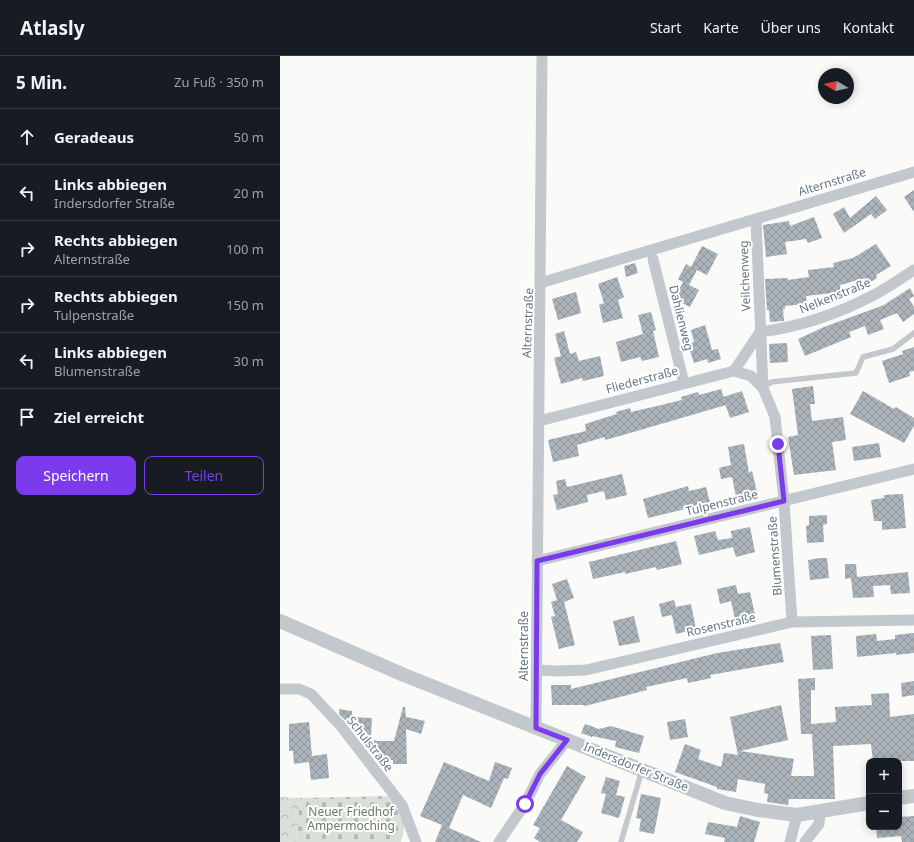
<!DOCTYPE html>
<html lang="de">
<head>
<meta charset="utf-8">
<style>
	:root { --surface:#171b24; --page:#20242c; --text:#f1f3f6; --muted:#9ea1a6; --line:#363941; --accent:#7c3aed }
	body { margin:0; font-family:"Noto Sans",sans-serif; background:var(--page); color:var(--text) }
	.controls { position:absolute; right:12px; bottom:12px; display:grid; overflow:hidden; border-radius:8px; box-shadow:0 2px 10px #0003 }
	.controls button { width:36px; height:36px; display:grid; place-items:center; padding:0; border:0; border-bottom:1px solid var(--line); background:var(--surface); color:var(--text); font:20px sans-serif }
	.compass { position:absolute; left:538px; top:12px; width:36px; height:36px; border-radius:50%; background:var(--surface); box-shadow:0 2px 10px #0003; rotate:279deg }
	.stop { position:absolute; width:12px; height:12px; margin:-9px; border:3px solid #7c3aed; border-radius:50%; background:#fff }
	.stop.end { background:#7c3aed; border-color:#fff; box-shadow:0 1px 4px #0008 }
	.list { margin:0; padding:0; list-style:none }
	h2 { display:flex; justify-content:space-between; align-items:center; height:52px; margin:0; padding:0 16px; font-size:17px }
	h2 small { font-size:13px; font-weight:400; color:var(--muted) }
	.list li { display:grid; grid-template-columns:26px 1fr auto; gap:12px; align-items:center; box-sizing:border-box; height:56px; padding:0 16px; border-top:1px solid var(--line) }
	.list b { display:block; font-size:15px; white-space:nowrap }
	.list p { margin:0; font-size:13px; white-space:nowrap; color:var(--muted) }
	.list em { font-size:13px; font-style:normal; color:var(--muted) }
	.actions { display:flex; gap:8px; padding:12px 16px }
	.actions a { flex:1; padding:9px 0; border:1px solid var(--accent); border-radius:8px; text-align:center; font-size:14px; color:var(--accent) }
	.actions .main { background:var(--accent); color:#fff }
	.icon { flex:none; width:22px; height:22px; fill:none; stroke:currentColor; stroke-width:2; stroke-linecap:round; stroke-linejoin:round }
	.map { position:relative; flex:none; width:634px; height:786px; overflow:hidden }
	header { display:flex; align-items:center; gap:24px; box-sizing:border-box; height:56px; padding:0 20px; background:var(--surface); border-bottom:1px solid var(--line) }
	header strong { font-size:19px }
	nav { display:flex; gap:22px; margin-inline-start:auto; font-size:14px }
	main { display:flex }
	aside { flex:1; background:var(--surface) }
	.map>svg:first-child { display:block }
</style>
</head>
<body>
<header>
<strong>Atlasly</strong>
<nav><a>Start</a><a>Karte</a><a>Über uns</a><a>Kontakt</a></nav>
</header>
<main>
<aside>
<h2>5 Min.<small>Zu Fuß · 350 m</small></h2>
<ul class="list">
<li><svg class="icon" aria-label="ahead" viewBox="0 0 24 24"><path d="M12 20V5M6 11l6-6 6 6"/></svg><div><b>Geradeaus</b></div><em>50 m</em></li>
<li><svg class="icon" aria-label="left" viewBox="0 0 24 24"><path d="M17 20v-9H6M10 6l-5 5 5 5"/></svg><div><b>Links abbiegen</b><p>Indersdorfer Straße</p></div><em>20 m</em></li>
<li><svg class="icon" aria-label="right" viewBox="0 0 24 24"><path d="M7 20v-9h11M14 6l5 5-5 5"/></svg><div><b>Rechts abbiegen</b><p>Alternstraße</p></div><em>100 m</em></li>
<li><svg class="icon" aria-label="right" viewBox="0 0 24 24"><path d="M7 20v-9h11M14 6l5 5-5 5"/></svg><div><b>Rechts abbiegen</b><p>Tulpenstraße</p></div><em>150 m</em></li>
<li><svg class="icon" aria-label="left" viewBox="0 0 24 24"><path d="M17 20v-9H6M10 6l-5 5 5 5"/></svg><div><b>Links abbiegen</b><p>Blumenstraße</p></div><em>30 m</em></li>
<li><svg class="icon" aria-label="arrive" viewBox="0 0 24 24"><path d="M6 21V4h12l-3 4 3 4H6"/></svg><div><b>Ziel erreicht</b></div></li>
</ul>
<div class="actions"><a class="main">Speichern</a><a>Teilen</a></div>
</aside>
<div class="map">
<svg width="634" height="786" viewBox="0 0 634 786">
	<defs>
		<pattern id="forest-crowns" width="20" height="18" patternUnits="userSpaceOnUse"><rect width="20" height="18" fill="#dadfd7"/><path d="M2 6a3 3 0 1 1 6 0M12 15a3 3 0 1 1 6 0" fill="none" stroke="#b4b9b4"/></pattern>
		<pattern id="cemetery-stones" width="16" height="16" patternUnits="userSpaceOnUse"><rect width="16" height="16" fill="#dadfd7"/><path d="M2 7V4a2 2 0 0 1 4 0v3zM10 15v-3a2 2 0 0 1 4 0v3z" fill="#b4b9b4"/></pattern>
		<pattern id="building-cross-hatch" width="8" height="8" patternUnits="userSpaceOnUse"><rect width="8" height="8" fill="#aab3b9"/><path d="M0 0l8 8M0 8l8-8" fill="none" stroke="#8e969c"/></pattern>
	</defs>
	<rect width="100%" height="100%" fill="#fafaf8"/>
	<!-- forest -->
	<path fill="url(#forest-crowns)" d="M0 741 20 742 16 786H0Z"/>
	<!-- cemetery -->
	<path fill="url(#cemetery-stones)" d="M111 740 125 768 121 786H16L20 742Z"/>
	<!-- building -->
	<path fill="url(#building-cross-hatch)" d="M634 134V156L624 141Z
		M596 140 607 154 595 163 591 158 564 177 553 158 564 151 570 162Z
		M534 161 542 182 528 187 526 183 505 186 507 198 486 201 483 169 509 165 510 170Z
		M596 188 611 210 596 219 597 222 589 227 586 222 560 229 562 238 553 240 552 237 526 240 527 248 505 250V253H503L504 265 490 266 489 254H487L485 223 508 222V224L529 221 528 214 554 211 553 207 573 202Z
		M422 190 438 198 427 219 417 214 409 229 419 234 410 251 394 243 403 226 408 229 398 223 406 208 411 211Z
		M355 207 358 217 346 221 344 210Z
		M337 221 344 241 338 244 343 262 323 267 319 249 324 247 318 228Z
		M630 232 634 240 629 243 634 251V258L623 266 617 257 600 264 604 273 588 279 585 270 569 276 571 281 525 300 518 283 544 271 604 249Z
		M296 236 301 257 278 264 272 243Z
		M371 256 376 274 373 275 379 301 362 305 360 301 341 306 336 286 363 278 358 259Z
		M425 269 432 294 438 293 441 303 428 307 427 303 414 307 408 288 414 286 411 274Z
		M284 275 290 298 296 296 299 305 320 300 324 320 303 325 302 322 281 328 274 302 281 300 275 278Z
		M507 287 508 306 490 307 489 288Z
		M634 291V315L629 316 630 320 609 327 602 305 623 298 622 295Z
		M533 330 535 348H530L532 365 563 361 566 384 552 386 556 414 514 419 508 381 518 379 512 333Z
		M441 333 446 349 343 379 325 384V381L297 389 299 400 273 406 268 384 306 375 305 368 337 358 336 356 350 352 351 356 377 350 402 344 401 341 418 336 419 339Z
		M462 335 469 356 450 362 443 341Z
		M583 335 614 353 616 351 634 362V370L624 387 570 358Z
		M599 387 601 401 574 405 572 391Z
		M464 388 469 417 472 415 477 436 456 441 452 421 441 423 439 412 451 409 448 391Z
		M342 418 347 439 326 444 324 435 307 439 308 446 277 454 273 439 278 438 276 425 285 423 287 431Z
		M408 430 409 435 426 431 430 447 368 462 363 443Z
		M623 438 626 472 602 474V465H594L591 444 604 442V439Z
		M547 459V468L543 469 544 486 527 487 526 470 529 469V460Z
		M470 471 475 496 456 501 453 491 419 499 414 480 435 475 438 484 452 482 451 475Z
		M396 485 402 508 377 514 376 511 345 518V516L313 523 309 506Z
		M540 502H547L549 522 530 524 528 504Z
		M565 508H576L577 521 628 516 630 537 611 538 610 529 593 530 594 541 573 542 571 522 565 523Z
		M287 523 294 542 284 546 295 589 279 593 271 561 275 560 271 546 277 544 272 528Z
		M456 529 458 538 470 536 475 559 455 563 451 545 440 548 437 533Z
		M394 544 396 551 411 548 416 573 396 578 392 559 382 561 379 548Z
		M354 560 360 586 339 590 333 565Z
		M634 577V597L616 599V597L577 601 576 580 596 578 597 585 615 583V579Z
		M551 579 553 613 533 614 531 580Z
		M500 587 504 606 430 619 431 622 408 627 407 622 366 631 367 634 305 650 304 649H272L271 629H291V633L437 597Z
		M535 622V634H531V668L556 666 555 651 592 649 591 638 609 637 610 661 634 658V705H593L591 688 553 690 555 743H509L508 749 487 746 488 738 484 737 485 728 458 723 456 736 437 733V731L395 716 405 688 421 694 418 703 441 711 444 697 458 699 450 661 501 649 508 684 460 695 514 703 511 720H534L532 678H521L518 623Z
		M634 625V639L622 641 621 627Z
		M123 651H125L126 662 127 661 145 665 141 678 126 673 127 708H113V704H100V694L90 696 88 686 96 684V685H114Z
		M59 653 72 655V661L92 662 91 679 76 678 72 671 59 658Z
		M405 663 408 681 390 684 387 666Z
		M29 666 32 700 47 698 49 722 31 724 29 706 14 708 13 695H9V668Z
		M305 668 319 673 331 670 364 680 359 697 335 691 336 685 312 680V681L301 677Z
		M164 706 209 725 215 706 232 712 228 723 224 722 211 752 183 739 169 772 201 786H155L162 769 140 760Z
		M287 710 306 721 281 764 303 776 297 786H260L254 782 260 772 253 769Z
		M326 721 340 725 336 739 345 741 339 762 321 757 326 738 321 737Z
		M361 738 381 742 374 778 359 775 361 763 356 762Z
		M460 760 480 766 474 786H444L445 782 425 778 428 766 457 771Z
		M634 760V786H622L621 780 597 782 596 771H619V761Z"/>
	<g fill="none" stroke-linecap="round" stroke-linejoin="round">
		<!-- service -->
		<path stroke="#c3c8cc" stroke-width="5.5" d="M483 332 491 326 576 317 583 301 613 293 634 277
			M341 786 362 714"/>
		<!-- minor -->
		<path stroke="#c3c8cc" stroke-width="11" d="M476 163 483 332
			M373 203 404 327
			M260 227 634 116
			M454 315 480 276C519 271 557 258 592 240 606 233 620 223 634 214
			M259 365 454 315 471 320 483 332 495 361 504 445 512 566
			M257 505 634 413
			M257 614 278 615 306 614 512 566 634 564
			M0 633H19L31 638 60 669 122 749 136 786
			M256 672 262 0
			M219 786 245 748 260 718 287 684
			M510 786 517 759
			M525 786 539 768 540 756"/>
		<!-- tertiary -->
		<path stroke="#c3c8cc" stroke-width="14" d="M0 565 124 619 445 747 478 754 517 759 589 747
			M619 742 634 740"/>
	</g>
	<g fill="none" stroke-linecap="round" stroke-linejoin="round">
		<!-- route -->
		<path stroke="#7c3aed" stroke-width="5" d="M245 748 260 718 287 684 256 672 257 505 504 445 498 388"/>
	</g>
	<g text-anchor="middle" stroke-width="4" stroke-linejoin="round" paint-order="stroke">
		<!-- street labels -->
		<g font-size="12" fill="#657683" stroke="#fff">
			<text transform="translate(552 126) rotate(-17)" y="4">Alternstraße</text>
			<text transform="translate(465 220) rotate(-92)" y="4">Veilchenweg</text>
			<text transform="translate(555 240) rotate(-22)" y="4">Nelkenstraße</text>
			<text transform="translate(401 262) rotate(76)" y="4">Dahlienweg</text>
			<text transform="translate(248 267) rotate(-88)" y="4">Alternstraße</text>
			<text transform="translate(362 324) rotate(-15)" y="4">Fliederstraße</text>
			<text transform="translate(442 447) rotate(-14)" y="4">Tulpenstraße</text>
			<text transform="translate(495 500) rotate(-94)" y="4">Blumenstraße</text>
			<text transform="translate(441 569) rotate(-13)" y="4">Rosenstraße</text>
			<text transform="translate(244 590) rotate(-90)" y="4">Alternstraße</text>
			<text transform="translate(90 688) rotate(52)" y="4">Schulstraße</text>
			<text transform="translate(356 711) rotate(22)" y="4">Indersdorfer Straße</text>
		</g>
		<!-- park labels -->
		<g font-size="12" fill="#687a64" stroke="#fff">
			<text x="71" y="760">Neuer Friedhof<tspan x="71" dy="14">Ampermoching</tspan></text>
		</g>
	</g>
</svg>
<div class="controls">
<button>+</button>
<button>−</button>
</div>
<svg class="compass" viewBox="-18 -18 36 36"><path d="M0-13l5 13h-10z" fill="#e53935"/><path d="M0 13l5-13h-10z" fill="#9ea1a6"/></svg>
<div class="stop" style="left:245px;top:748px"></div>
<div class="stop end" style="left:498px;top:388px"></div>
</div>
</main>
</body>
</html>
